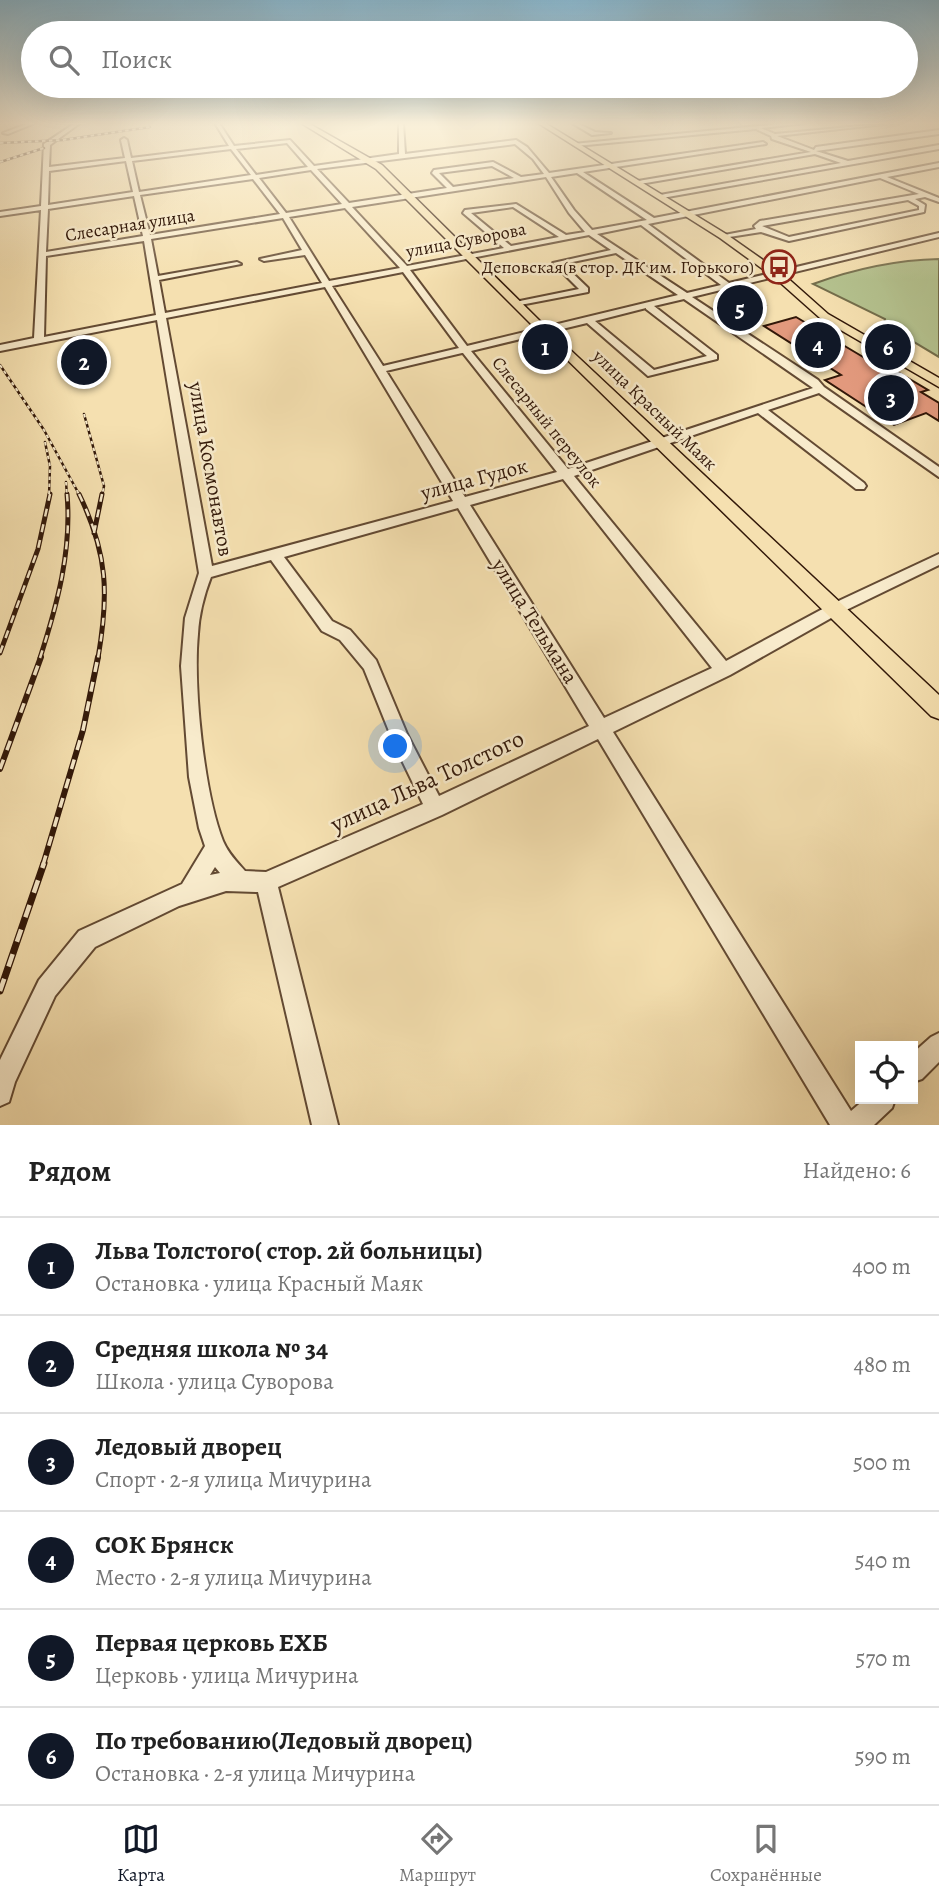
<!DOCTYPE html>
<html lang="ru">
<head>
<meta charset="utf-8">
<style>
	:root { --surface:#fff; --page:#f2f2f2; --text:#222; --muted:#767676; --line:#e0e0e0; --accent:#111827 }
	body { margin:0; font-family:Alegreya,serif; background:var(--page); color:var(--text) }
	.controls { position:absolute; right:21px; bottom:21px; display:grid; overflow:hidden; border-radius:0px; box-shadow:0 7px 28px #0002 }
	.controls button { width:63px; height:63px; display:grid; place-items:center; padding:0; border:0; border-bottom:2px solid var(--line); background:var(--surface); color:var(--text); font:35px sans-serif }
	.you { position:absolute; left:396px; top:747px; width:24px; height:24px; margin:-18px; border:5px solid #fff; border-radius:50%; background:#1a73e8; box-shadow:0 0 0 10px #1a73e833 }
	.badge { display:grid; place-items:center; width:46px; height:46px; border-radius:50%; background:var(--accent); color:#fff; font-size:23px; font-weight:700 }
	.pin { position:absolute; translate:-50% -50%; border:4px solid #fff; box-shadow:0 2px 7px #0006 }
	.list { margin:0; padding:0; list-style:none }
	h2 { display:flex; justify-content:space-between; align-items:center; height:91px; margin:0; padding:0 28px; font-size:30px }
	h2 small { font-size:23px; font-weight:400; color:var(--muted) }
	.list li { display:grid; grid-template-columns:46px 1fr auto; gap:21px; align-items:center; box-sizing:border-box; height:98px; padding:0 28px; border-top:2px solid var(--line) }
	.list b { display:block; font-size:26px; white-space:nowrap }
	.list p { margin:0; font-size:23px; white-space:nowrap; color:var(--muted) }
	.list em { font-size:23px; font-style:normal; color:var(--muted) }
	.icon { flex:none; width:38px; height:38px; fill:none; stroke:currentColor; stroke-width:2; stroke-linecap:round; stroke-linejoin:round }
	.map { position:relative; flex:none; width:939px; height:1125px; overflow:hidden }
	.search { position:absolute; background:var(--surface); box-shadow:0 7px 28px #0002; left:21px; right:21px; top:21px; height:77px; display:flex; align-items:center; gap:18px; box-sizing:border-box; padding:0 24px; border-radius:38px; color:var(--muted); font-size:26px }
	.sheet { height:679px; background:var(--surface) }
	nav { display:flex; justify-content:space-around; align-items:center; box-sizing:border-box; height:98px; border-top:2px solid var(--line); background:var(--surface); font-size:19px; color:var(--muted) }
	nav a { display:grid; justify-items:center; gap:4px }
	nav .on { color:var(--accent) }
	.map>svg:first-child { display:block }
</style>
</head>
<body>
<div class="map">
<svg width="939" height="1125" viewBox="0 0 939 1125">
	<rect width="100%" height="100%" fill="#f5e0b0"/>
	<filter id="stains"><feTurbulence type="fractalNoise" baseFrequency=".00286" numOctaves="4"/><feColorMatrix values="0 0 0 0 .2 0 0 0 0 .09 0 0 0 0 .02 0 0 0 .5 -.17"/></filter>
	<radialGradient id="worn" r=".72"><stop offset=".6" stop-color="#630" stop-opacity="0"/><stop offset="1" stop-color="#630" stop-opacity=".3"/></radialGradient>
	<!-- green -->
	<path fill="#b5c390" stroke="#746e4c" stroke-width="2" d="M939 259V357L884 324 885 319 813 284C854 269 896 260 939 259Z"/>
	<!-- building -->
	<path fill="#e2997d" stroke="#321809" stroke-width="2" d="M751 296 765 305 734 313 720 304Z
		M796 317 890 373 896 371 928 390 921 392 939 403V421L926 413 894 425 825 380 841 375 764 326Z"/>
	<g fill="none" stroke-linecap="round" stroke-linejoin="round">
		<defs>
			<path id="minor" d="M29 123H35L8 134 3 133Z
				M75 123H80L50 145 49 167 125 158 121 140 124 138 127 140 131 158 229 146 215 123H219L234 146 290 140 314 166 399 154V123H403L405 154 516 140 527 147 549 173 763 142 766 144 583 172 654 218 939 163V167L887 177 939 198V202L925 197 915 199 925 205 924 212 789 241 761 232 723 238 719 236 756 229 754 226 760 221 919 194 880 178 648 224 729 283 939 233V237L692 297 818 380 824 387 939 467V477L819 393 768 410 864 483 866 486 864 489H856L758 413 574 476 726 661 830 605 939 554V565L840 613 730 675 613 732 851 1111 865 1099H895L892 1108 874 1125H830L598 739 442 815 278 887 338 1125H312L258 892 226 891 179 906 95 947 55 996 15 1082 9 1102 0 1106V1060L39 980 79 931 182 884 205 846 199 828 189 777 181 666 185 618 199 573 157 320 0 351V345L34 338 41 210 0 216V212L41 206 44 144ZM287 143 308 167 256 175 236 149ZM515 144 533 159 544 174 521 177 493 162 434 170 432 173 447 188 349 203 317 169ZM231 149 251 175 139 192 132 161ZM126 161 133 192 48 205 49 171ZM492 166 514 178 453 187 439 173ZM311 170 342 204 286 213 259 178ZM577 173 647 220 592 230 574 210 551 177ZM546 177 569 213 585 232 566 235 516 204 465 210 463 213 504 248 407 266 352 207ZM253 179 280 214 150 235 140 195ZM134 196 143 236 46 252 48 209ZM908 200 919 206V210L789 237 762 226ZM513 207 559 237 511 246 471 213ZM345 208 400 268 329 281 289 217ZM283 218 302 250 260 259 264 261 305 255 322 283 165 313 159 280 241 264 237 262 158 276 151 239ZM641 225 721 285 687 293 597 234ZM589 235 611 250 553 263 579 289 515 302V306L588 292V288L563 264 616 253 678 295 467 346 410 270ZM144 241 156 315 44 337 46 256ZM403 272 459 348 383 366 332 286ZM325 287 453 501 212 566 166 318ZM684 299 813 388 568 469 471 351 587 323 648 376 717 359V355L654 306ZM646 308V309L707 356 654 370 595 321ZM462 353H463L557 472 465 497 386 371ZM563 479 712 668 604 718 470 505ZM458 508 589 726 439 796 407 734 376 660 350 630 332 621 284 557ZM271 560 322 631 340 640 364 669 395 746 423 804 266 872 245 871C237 862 228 853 223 841 204 793 193 686 198 634 199 615 204 595 211 577ZM215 867 220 873 210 875Z
				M572 123H577L595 132 611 133 592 135Z
				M791 123H805L761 128 775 134 893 123 777 136 814 150 816 147 939 130V134L816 151 848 161 939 145V149L662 198 660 195 841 163 815 154 640 184 638 181 811 152 772 139 771 136 756 129 576 146 573 144Z
				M939 1033V1062L922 1079 913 1082V1053L931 1037Z"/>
			<path id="major" d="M301 123H308L382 165 548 329 939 695V719L931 716 540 333 376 169Z
				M538 123H545L726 234 783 274 828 314 939 378V387L820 318 775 278 720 238Z"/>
		</defs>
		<!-- minor casing -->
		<use href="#minor" stroke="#634a33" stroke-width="4"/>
		<!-- major casing -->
		<use href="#major" stroke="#321809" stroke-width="3"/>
		<!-- minor -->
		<use href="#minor" fill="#f8ebcc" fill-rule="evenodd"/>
		<!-- major -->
		<use href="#major" fill="#f5e0b0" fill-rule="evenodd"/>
		<defs>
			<path id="rail-far3" d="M0 143 63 140 150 127
				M0 162 44 148
				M0 365 44 430 80 496
				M84 414 104 486 102 496
				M45 442 50 466 49 496
				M66 482 67 496"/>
			<path id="rail-far2" d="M79 494C108 554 109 594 98 658
				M94 533 102 494
				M0 653 38 549 50 494
				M40 658C57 605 72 551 67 494"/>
			<path id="rail-far1" d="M0 769 41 657
				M43 865 83 730 98 657"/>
			<path id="rail" d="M0 991 44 863"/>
		</defs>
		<!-- rail-far3 casing -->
		<use href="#rail-far3" stroke="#321809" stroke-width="2.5"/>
		<!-- rail-far2 casing -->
		<use href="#rail-far2" stroke="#321809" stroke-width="5"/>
		<!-- rail-far1 casing -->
		<use href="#rail-far1" stroke="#321809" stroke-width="6"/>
		<!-- rail casing -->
		<use href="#rail" stroke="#321809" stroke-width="7"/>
		<!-- rail-far3 -->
		<use href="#rail-far3" stroke="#f8ebcc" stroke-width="2" stroke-dasharray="3.5" stroke-linecap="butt"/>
		<!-- rail-far2 -->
		<use href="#rail-far2" stroke="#f8ebcc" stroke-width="2.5" stroke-dasharray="8" stroke-linecap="butt"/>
		<!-- rail-far1 -->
		<use href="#rail-far1" stroke="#f8ebcc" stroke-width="3.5" stroke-dasharray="10" stroke-linecap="butt"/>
		<!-- rail -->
		<use href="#rail" stroke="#f8ebcc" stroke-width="4.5" stroke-dasharray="13" stroke-linecap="butt"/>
	</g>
	<!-- sky -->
	<linearGradient id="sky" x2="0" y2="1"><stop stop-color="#89b8d0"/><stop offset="0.44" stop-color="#faf1db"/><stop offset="1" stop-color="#faf1db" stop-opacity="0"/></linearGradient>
	<rect width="939" height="280" fill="url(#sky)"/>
	<!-- icons -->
	<defs>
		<symbol id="bus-ring" viewBox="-11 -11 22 22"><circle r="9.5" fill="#f8ebcc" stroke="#8f2418" stroke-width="1.5"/><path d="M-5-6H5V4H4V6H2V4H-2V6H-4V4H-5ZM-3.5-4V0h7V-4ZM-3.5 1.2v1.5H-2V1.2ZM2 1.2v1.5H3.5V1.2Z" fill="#8f2418"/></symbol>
	</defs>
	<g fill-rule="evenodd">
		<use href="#bus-ring" x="760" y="248" width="38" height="38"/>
	</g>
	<g text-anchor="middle" stroke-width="5" stroke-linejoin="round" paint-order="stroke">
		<!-- far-street labels -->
		<g font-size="18" fill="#321809" stroke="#f8ebcc">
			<text transform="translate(130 225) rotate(-9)" y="6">Слесарная улица</text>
			<text transform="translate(466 240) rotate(-11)" y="6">улица Суворова</text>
			<text transform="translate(655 410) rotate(44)" y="6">улица Красный Маяк</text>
			<text transform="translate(547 422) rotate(51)" y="6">Слесарный переулок</text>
		</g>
		<!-- far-poi labels -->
		<g font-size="18" fill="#321809" stroke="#f8ebcc" text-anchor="end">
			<text x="754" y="273">Деповская(в стор. ДК им. Горького)</text>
		</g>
		<!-- street labels -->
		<g font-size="21" fill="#321809" stroke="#f8ebcc">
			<text transform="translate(211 469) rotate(80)" y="7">улица Космонавтов</text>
			<text transform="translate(474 479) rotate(-15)" y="7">улица Гудок</text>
			<text transform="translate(535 621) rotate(58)" y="7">улица Тельмана</text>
		</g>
		<!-- near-street labels -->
		<g font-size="24" fill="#321809" stroke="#f8ebcc">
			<text transform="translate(427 781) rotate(-25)" y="8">улица Льва Толстого</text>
		</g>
	</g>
	<rect width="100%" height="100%" filter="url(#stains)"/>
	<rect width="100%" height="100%" fill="url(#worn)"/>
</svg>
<div class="controls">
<button><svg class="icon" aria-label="locate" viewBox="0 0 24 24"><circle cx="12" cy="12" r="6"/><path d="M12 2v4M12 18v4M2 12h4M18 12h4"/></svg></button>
</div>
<div class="you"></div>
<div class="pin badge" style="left:545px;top:347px">1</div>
<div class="pin badge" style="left:84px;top:362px">2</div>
<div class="pin badge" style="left:891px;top:398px">3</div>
<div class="pin badge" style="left:818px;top:345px">4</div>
<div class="pin badge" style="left:740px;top:308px">5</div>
<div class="pin badge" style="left:888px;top:347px">6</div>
<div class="search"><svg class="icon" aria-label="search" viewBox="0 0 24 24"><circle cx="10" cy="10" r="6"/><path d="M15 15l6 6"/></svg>Поиск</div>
</div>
<section class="sheet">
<h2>Рядом<small>Найдено: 6</small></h2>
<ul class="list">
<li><span class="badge">1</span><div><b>Льва Толстого( стор. 2й больницы)</b><p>Остановка · улица Красный Маяк</p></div><em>400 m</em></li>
<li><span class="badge">2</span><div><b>Средняя школа № 34</b><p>Школа · улица Суворова</p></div><em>480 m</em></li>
<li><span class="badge">3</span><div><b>Ледовый дворец</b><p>Спорт · 2-я улица Мичурина</p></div><em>500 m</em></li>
<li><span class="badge">4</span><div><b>СОК Брянск</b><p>Место · 2-я улица Мичурина</p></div><em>540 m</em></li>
<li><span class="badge">5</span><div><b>Первая церковь ЕХБ</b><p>Церковь · улица Мичурина</p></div><em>570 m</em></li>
<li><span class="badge">6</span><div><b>По требованию(Ледовый дворец)</b><p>Остановка · 2-я улица Мичурина</p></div><em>590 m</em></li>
</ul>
</section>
<nav>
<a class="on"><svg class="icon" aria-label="map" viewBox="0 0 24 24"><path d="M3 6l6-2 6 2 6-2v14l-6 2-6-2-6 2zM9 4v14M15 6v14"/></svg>Карта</a>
<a><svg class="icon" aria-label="directions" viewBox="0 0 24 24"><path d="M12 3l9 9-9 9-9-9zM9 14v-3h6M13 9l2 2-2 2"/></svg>Маршрут</a>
<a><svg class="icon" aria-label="saved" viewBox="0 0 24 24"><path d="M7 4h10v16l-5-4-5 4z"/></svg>Сохранённые</a>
</nav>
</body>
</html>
